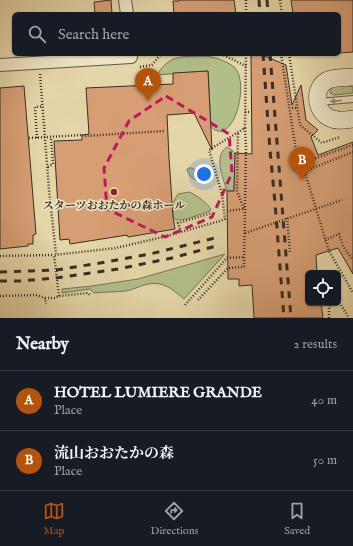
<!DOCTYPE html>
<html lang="en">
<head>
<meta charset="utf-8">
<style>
	:root { --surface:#171b24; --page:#242831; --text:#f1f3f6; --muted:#9ea1a6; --line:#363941; --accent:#b45309 }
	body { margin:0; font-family:"IM FELL English","Noto Serif JP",serif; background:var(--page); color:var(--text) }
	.controls { position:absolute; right:12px; bottom:12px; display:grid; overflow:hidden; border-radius:6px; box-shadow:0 1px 3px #0004 }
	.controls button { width:36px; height:36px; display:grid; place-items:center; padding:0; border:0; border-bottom:1px solid var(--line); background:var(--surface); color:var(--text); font:20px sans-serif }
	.you { position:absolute; left:204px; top:174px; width:14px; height:14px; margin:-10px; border:3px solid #fff; border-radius:50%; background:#1a73e8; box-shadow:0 0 0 6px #1a73e833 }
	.badge { display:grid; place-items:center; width:26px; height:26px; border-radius:50%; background:var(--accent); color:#fff; font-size:13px; font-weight:700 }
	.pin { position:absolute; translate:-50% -33px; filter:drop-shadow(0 1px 2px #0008) }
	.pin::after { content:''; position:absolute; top:21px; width:14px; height:12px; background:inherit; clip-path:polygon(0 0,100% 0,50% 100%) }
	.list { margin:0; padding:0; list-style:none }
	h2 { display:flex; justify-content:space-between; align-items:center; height:52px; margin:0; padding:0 16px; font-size:17px }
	h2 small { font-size:13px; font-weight:400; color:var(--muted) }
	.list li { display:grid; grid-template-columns:26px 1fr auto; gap:12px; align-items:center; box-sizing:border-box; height:60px; padding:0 16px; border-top:1px solid var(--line) }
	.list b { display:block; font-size:15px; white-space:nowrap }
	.list p { margin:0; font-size:13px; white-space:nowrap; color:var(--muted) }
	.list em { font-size:13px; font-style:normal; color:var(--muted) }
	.icon { flex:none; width:22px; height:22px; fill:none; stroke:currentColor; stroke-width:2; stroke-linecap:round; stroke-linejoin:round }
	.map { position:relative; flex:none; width:353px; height:318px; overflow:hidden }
	.search { position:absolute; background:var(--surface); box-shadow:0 1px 3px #0004; left:12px; right:12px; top:12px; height:44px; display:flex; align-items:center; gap:10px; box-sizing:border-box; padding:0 14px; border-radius:6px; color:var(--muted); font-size:15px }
	.sheet { height:172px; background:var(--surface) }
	nav { display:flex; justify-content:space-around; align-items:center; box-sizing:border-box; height:56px; border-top:1px solid var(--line); background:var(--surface); font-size:11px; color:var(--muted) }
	nav a { display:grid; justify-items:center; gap:2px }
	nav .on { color:var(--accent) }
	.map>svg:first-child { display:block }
</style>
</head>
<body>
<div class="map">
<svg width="353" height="318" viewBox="0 0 353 318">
	<rect width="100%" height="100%" fill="#e5d6a9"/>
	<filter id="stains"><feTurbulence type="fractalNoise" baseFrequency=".005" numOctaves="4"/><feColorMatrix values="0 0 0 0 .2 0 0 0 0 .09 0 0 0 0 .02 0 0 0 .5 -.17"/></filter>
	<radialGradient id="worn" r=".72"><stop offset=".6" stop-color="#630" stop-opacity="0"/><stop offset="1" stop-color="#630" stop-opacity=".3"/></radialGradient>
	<!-- green -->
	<path fill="#b2be8a" stroke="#767657" d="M207 56C216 58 228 61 235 68 250 84 233 148 211 127L208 71 157 75C170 53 184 57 207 56Z
		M345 85 353 87V93L334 95 330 93C330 85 339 86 345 85Z
		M227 147 232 150 235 154 234 191H227C223 178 213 156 227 147Z
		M188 168H192L198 172 202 173 208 169 211 171 212 175 209 181C200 183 190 180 187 170Z
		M189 192C195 194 209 204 211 210L210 211 187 219 176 220 173 217C173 208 172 202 178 194Z
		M225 254 184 299C171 288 162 280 144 285 138 287 132 290 126 291 115 292 104 292 94 293L90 289 62 293V289L92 286 138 279Z"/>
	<!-- building -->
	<path fill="#d79e74" stroke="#392d24" d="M111 0 112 14H95L94 2Z
		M179 0H234L236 14H174L173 1H179Z
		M291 0H353V52L339 53V14H293Z
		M251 54H260L286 65 292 105 301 85 306 120 318 130 311 137 318 155 353 142V274L338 248 316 255 317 273H308V303H321L323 318H254L252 285 239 286V279H228L227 191H234L235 153 252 154Z
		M208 71 212 150 194 113 167 115 169 158 173 217 175 229 128 237 127 235 70 244 69 239 60 240 54 141 82 140V135L89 134 86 88 173 84V73Z
		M24 86 36 234 33 235V244H28V246L0 249V88Z"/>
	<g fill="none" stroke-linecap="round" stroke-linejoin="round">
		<defs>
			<path id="lane" d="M319 102 353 99"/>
			<path id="street" d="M125 0 127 14
				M0 65 131 57 130 54"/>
			<path id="secondary" d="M353 77C345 78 335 77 328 80 313 87 315 110 328 117 336 122 345 120 353 119"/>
		</defs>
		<!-- lane casing -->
		<use href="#lane" stroke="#645745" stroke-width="8"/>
		<!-- street casing -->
		<use href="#street" stroke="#645745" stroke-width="14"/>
		<!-- secondary casing -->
		<use href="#secondary" stroke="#392d24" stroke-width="18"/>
		<!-- path -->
		<path stroke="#392d24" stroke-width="2.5" stroke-dasharray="1 2" stroke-linecap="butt" d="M246 0V14
			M280 0 282 14
			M143 54H169
			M221 54 246 66
			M281 54 297 157 302 163
			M289 54 300 125 322 143 340 137
			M140 67 152 65 161 54
			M40 74 49 190 56 254
			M292 108H297
			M245 112H252
			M82 135 84 136 164 131
			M37 138 35 107 43 106
			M353 145 302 163 329 251 353 293
			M48 167 53 164 51 137
			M305 171 353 152
			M227 211 244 209 237 191 238 132
			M287 218 290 252
			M181 232 178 223 212 213
			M245 233 342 200
			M325 240 339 234 343 246 353 260
			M0 256 54 255
			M0 296 36 295 45 298 46 304
			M59 296 54 255 116 248 163 237 220 221 225 219 222 194 209 150 245 128 246 54
			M45 298H55L59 296 88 293 90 295
			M198 300 228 268 244 267 246 148 245 128
			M338 300 349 318
			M185 305 227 258 245 257
			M329 318V306L334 303"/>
		<!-- lane -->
		<use href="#lane" stroke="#eee4c7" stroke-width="6"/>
		<!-- street -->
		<use href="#street" stroke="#eee4c7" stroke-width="12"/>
		<!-- secondary -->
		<use href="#secondary" stroke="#eee4c7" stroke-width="17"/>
		<!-- rail -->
		<path stroke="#392d24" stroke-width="3" stroke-dasharray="7 7" stroke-linecap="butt" d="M259 0 260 14
			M267 0 268 14
			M263 54 270 150 275 203 284 318
			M270 54 291 318
			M0 272 56 270 100 263 150 254 219 237
			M0 281H20L56 278 118 269 172 258 220 245"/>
		<!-- path-bridge -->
		<path stroke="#392d24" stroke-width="2.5" stroke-dasharray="1 2" stroke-linecap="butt" d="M29 138 82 135"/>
	</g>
	<!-- one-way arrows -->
	<defs><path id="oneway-solid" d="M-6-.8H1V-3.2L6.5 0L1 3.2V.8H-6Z"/></defs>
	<use fill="#948876" href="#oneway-solid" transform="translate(336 101) rotate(175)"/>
	<!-- marked area -->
	<path fill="none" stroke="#c2185b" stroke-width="3" stroke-dasharray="8 5" stroke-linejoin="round" d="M166 96 229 134 232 173 212 217 165 237 107 209 104 168 129 121Z"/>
	<!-- markers -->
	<circle fill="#8f2418" stroke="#eee4c7" stroke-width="1.5" cx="114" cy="192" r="4"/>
	<g text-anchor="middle" stroke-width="3" stroke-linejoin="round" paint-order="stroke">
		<!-- poi labels -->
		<g font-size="11" font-weight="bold" fill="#392d24" stroke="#eee4c7">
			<text x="114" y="209">スターツおおたかの森ホール</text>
		</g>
	</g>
	<rect width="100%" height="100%" filter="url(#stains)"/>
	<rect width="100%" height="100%" fill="url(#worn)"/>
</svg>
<div class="controls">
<button><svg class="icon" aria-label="locate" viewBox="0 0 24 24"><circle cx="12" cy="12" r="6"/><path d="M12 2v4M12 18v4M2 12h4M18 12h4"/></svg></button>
</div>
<div class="you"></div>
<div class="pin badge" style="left:148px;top:101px">A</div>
<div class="pin badge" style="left:302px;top:180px">B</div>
<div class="search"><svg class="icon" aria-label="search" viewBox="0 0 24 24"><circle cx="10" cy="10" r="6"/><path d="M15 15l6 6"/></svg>Search here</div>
</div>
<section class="sheet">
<h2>Nearby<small>2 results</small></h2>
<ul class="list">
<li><span class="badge">A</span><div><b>HOTEL LUMIERE GRANDE</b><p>Place</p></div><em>40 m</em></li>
<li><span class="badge">B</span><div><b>流山おおたかの森</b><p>Place</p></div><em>50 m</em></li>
</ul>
</section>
<nav>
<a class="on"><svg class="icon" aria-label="map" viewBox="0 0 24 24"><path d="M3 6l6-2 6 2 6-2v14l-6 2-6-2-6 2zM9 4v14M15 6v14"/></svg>Map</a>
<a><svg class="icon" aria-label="directions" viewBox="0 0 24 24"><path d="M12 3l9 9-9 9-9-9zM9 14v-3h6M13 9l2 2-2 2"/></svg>Directions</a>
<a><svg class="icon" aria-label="saved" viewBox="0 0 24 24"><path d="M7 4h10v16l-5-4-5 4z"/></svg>Saved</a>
</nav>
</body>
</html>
